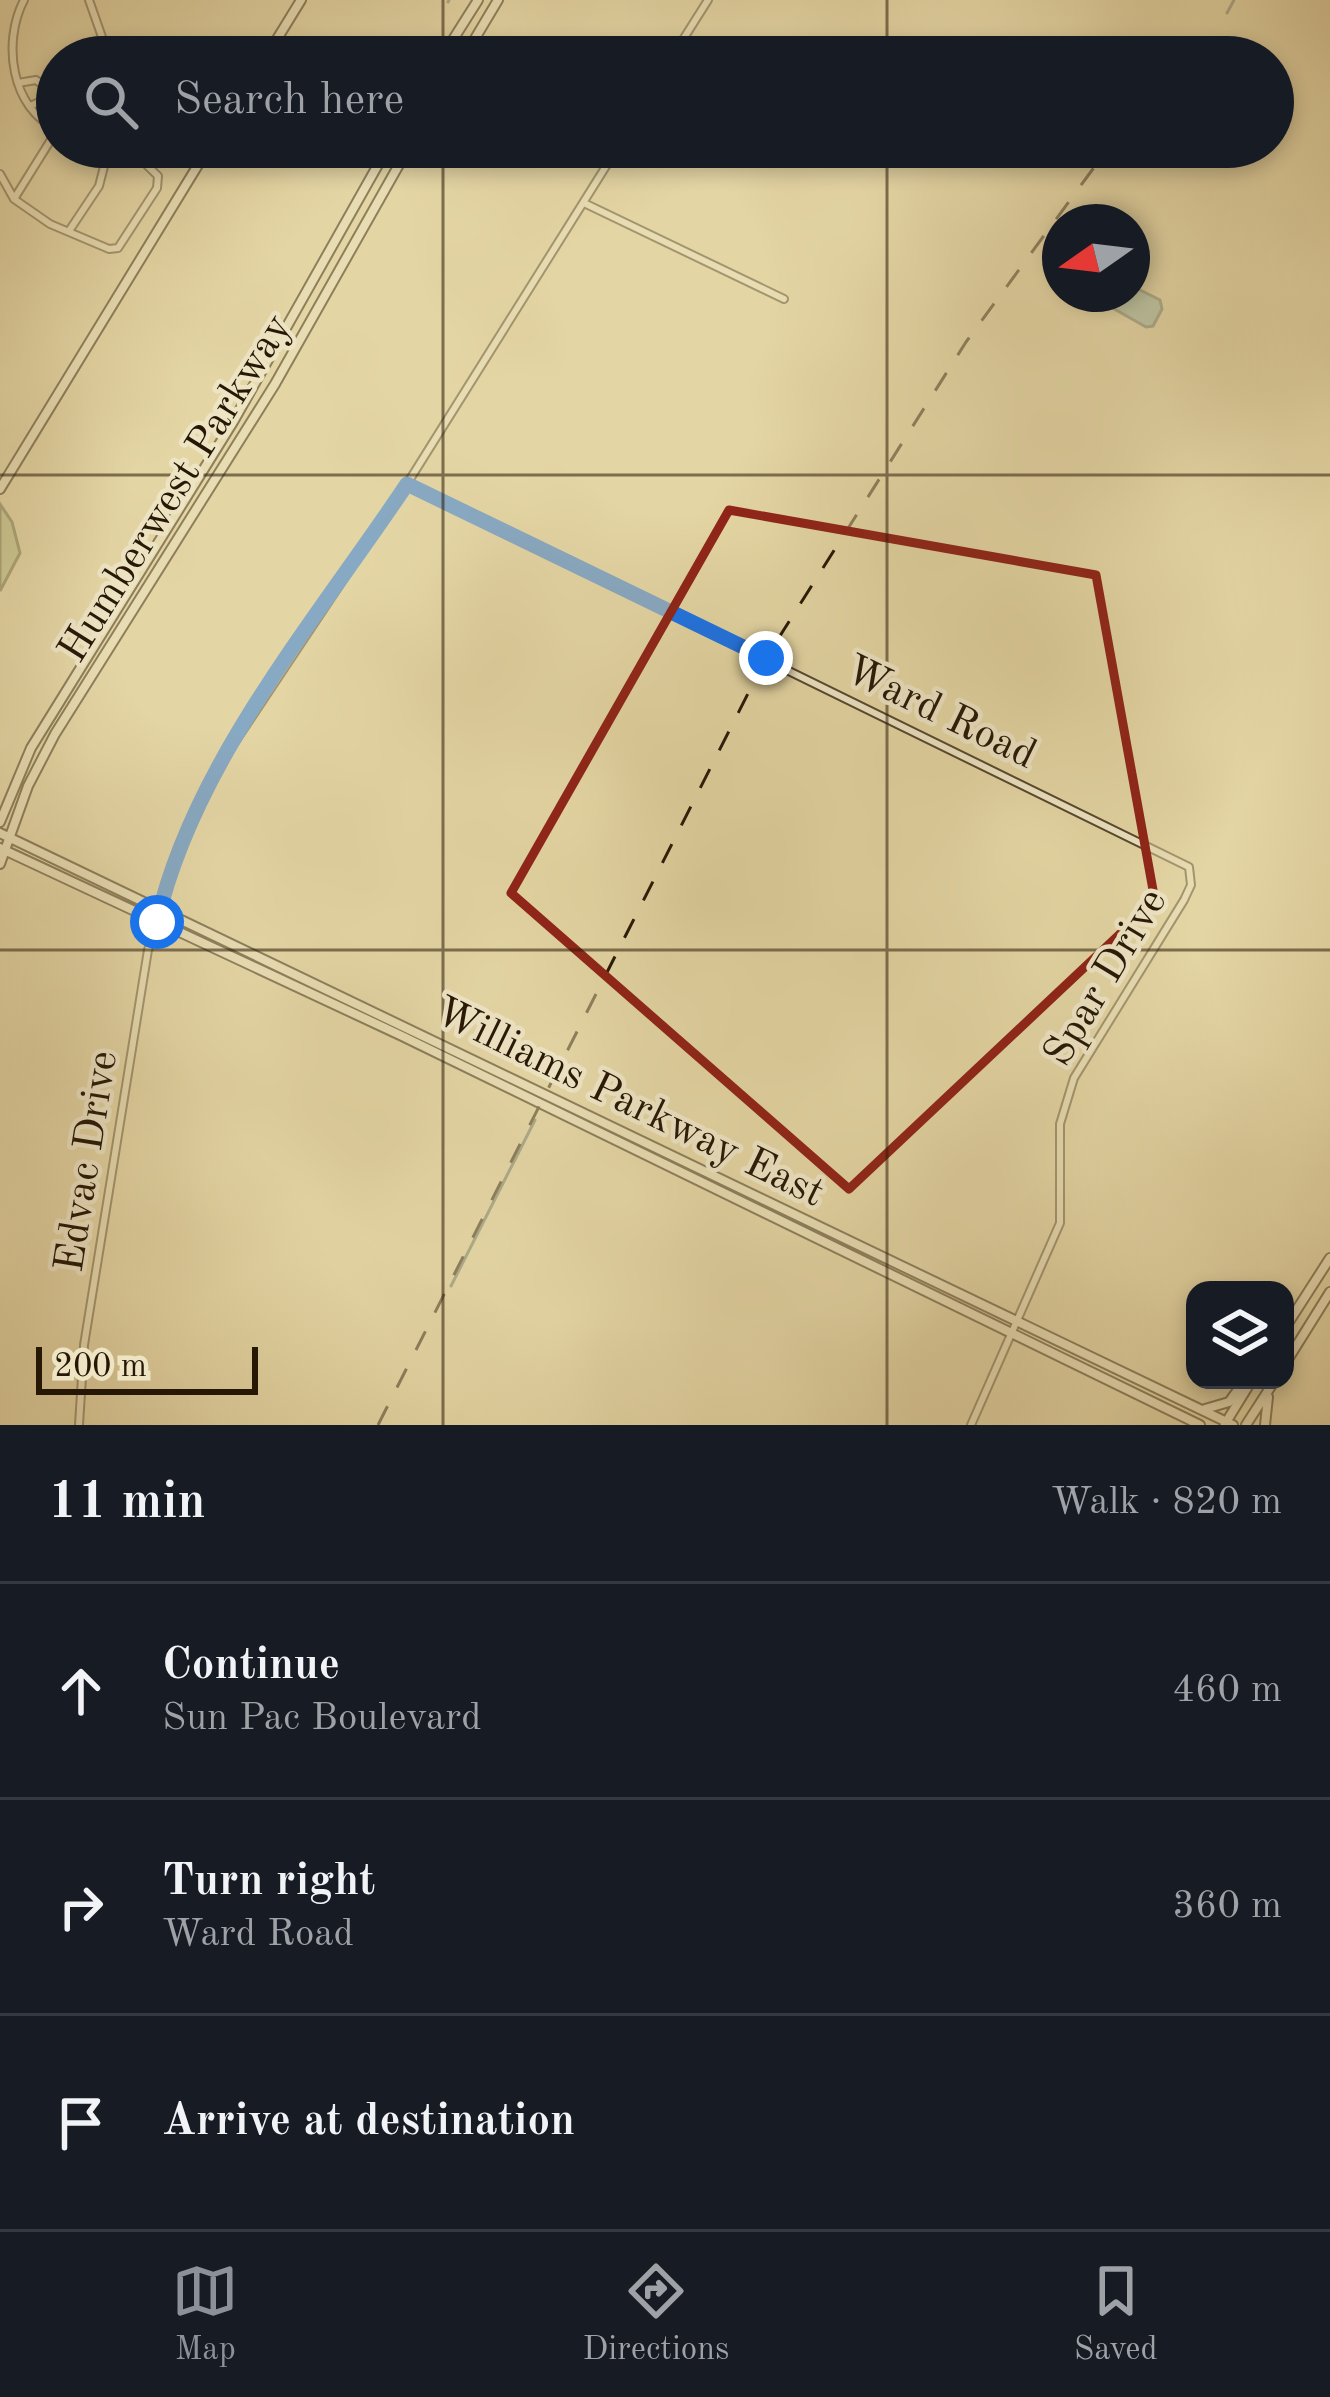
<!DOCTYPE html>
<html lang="en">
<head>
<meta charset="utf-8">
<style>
	:root { --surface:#171b24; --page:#20242c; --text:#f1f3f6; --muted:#9ea1a6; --line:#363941; --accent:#8c9099 }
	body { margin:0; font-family:"Old Standard TT",serif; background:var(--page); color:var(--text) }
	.controls { position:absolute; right:36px; bottom:36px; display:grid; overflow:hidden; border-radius:24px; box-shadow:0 6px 18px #0003 }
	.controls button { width:108px; height:108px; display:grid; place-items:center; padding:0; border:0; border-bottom:3px solid var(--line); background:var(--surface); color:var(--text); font:60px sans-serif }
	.compass { position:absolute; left:1042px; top:204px; width:108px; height:108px; border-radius:50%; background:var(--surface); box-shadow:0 6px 18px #0003; rotate:256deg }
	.scale { position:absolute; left:36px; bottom:30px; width:222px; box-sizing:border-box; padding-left:12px; border:6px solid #271806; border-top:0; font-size:33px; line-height:42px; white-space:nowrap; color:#271806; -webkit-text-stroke:9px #ede4c4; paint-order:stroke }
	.stop { position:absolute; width:36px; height:36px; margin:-27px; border:9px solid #1a73e8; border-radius:50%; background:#fff }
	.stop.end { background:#1a73e8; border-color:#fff; box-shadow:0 3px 12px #0008 }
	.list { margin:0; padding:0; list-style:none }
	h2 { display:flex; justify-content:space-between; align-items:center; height:156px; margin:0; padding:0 48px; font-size:51px }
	h2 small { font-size:39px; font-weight:400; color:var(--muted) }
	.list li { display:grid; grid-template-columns:78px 1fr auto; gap:36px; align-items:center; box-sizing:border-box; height:216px; padding:0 48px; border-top:3px solid var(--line) }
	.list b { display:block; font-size:45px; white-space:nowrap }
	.list p { margin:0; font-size:39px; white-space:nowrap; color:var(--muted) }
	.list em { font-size:39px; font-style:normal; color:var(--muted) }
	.icon { flex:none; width:66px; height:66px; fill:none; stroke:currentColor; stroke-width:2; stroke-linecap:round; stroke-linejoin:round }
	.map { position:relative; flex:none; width:1330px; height:1425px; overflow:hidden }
	.search { position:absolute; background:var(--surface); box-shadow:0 6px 18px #0003; left:36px; right:36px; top:36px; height:132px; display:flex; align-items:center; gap:30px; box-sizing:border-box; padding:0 42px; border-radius:66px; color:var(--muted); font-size:45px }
	.sheet { height:804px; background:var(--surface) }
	nav { display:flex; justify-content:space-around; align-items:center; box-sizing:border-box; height:168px; border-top:3px solid var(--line); background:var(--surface); font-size:33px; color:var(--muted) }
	nav a { display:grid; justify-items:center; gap:6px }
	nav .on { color:var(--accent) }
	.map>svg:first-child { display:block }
</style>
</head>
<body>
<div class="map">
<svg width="1330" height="1425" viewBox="0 0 1330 1425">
	<rect width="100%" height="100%" fill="#e4d6a4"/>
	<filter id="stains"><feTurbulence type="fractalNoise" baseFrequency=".00167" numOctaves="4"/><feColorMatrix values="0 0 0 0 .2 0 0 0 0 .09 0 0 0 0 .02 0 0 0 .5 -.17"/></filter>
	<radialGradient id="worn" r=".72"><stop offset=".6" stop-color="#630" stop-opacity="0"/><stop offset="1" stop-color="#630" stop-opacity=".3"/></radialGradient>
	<!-- green -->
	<path fill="#b3be86" stroke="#6d6b46" stroke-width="3" d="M0 504 12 522 20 553 0 591Z"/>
	<!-- water -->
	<path fill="#95b9a9" stroke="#697968" stroke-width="3" d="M1132 286 1160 300 1162 309 1153 326 1146 327 1088 294H1132Z"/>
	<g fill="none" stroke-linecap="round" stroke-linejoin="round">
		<!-- stream -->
		<path stroke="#697968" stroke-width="3" d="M448 2 449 0
			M1227 13 1234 0
			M451 1286 535 1120"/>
		<defs>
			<path id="street" d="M24 0C2 42 11 109 57 129
				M89 0 109 57
				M672 57 708 0
				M18 83 36 80 47 88 46 99 30 106
				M57 130 14 199 50 224 109 249 118 248 157 188 158 176 128 147
				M0 174 14 199
				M584 203 784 299
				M69 231 99 186 109 147
				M407 484 1189 867 1191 885 1184 900 1074 1078 1060 1124V1223L971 1425
				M79 1425 84 1345 148 950 186 831 227 754 407 484 618 147"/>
			<path id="secondary" d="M266 57 301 0
				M442 57 478 0
				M464 57 498 0
				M0 489 209 147
				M0 822 31 748 233 422 388 147
				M0 833 1233 1425
				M0 848 402 1036 1200 1425
				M0 864 28 786 55 734 275 384 409 147
				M1285 1328 1330 1258
				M1285 1364 1330 1292
				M1205 1409 1229 1402 1245 1380
				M1225 1424 1252 1380
				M1246 1425 1275 1380
				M1265 1425 1268 1397"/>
		</defs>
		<!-- street casing -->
		<use href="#street" stroke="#56482e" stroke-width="10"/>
		<!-- secondary casing -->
		<use href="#secondary" stroke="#271806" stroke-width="12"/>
		<!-- street -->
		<use href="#street" stroke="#ede4c4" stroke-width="6"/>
		<!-- secondary -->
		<use href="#secondary" stroke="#ede4c4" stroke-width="8"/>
		<!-- rail -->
		<path stroke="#271806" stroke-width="3" stroke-dasharray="21 21" stroke-linecap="butt" d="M378 1425 766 658 966 342 1109 147"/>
	</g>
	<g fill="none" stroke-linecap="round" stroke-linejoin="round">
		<!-- route -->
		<path stroke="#1a73e8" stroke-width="15" d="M157 922C193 763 317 619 407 484L766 658"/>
	</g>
	<!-- marked area -->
	<path d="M0 0H1330V1425H0ZM729 510 1096 575 1155 901 849 1189 511 893Z" fill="#e4d6a4" fill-opacity=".55" fill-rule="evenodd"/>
	<path fill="none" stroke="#8f2418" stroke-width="9" stroke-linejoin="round" d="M729 510 1096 575 1155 901 849 1189 511 893Z"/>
	<!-- grid -->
	<path fill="none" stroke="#271806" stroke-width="3" stroke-opacity="0.55" d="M443 0V57M887 0V57M443 147V1425M887 147V1425M0 475H1330M0 950H1330"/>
	<g text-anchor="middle" stroke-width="9" stroke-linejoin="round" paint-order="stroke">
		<!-- street labels -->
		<g font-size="42" fill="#271806" stroke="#ede4c4">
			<text transform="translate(173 487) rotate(-58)" y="15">Humberwest Parkway</text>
			<text transform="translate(942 710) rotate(26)" y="15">Ward Road</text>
			<text transform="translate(1103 976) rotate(-59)" y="15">Spar Drive</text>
			<text transform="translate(631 1100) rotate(26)" y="15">Williams Parkway East</text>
			<text transform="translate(84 1161) rotate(-81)" y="15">Edvac Drive</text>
		</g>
	</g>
	<rect width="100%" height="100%" filter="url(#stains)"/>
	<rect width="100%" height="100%" fill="url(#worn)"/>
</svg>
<div class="controls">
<button><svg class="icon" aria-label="layers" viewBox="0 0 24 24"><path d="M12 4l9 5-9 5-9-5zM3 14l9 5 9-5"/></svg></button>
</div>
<svg class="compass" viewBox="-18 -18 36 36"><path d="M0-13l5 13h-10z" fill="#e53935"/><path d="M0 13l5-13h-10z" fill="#9ea1a6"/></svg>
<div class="scale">200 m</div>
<div class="stop" style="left:157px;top:922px"></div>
<div class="stop end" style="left:766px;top:658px"></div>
<div class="search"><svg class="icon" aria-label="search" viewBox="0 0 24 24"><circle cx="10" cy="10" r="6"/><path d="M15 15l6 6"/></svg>Search here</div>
</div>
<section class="sheet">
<h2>11 min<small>Walk · 820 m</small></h2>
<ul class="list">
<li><svg class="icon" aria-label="ahead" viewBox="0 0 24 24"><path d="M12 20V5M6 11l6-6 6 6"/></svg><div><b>Continue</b><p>Sun Pac Boulevard</p></div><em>460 m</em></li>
<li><svg class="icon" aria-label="right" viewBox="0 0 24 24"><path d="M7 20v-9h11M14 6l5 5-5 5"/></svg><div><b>Turn right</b><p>Ward Road</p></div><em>360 m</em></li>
<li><svg class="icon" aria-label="arrive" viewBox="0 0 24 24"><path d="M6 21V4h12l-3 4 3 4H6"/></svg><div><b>Arrive at destination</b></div></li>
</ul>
</section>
<nav>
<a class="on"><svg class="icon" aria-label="map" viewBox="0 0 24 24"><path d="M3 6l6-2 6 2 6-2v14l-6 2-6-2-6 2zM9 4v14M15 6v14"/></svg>Map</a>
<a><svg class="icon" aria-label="directions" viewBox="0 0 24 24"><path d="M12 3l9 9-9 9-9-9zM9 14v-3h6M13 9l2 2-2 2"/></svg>Directions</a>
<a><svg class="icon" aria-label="saved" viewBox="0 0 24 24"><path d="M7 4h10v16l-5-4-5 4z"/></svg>Saved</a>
</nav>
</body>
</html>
